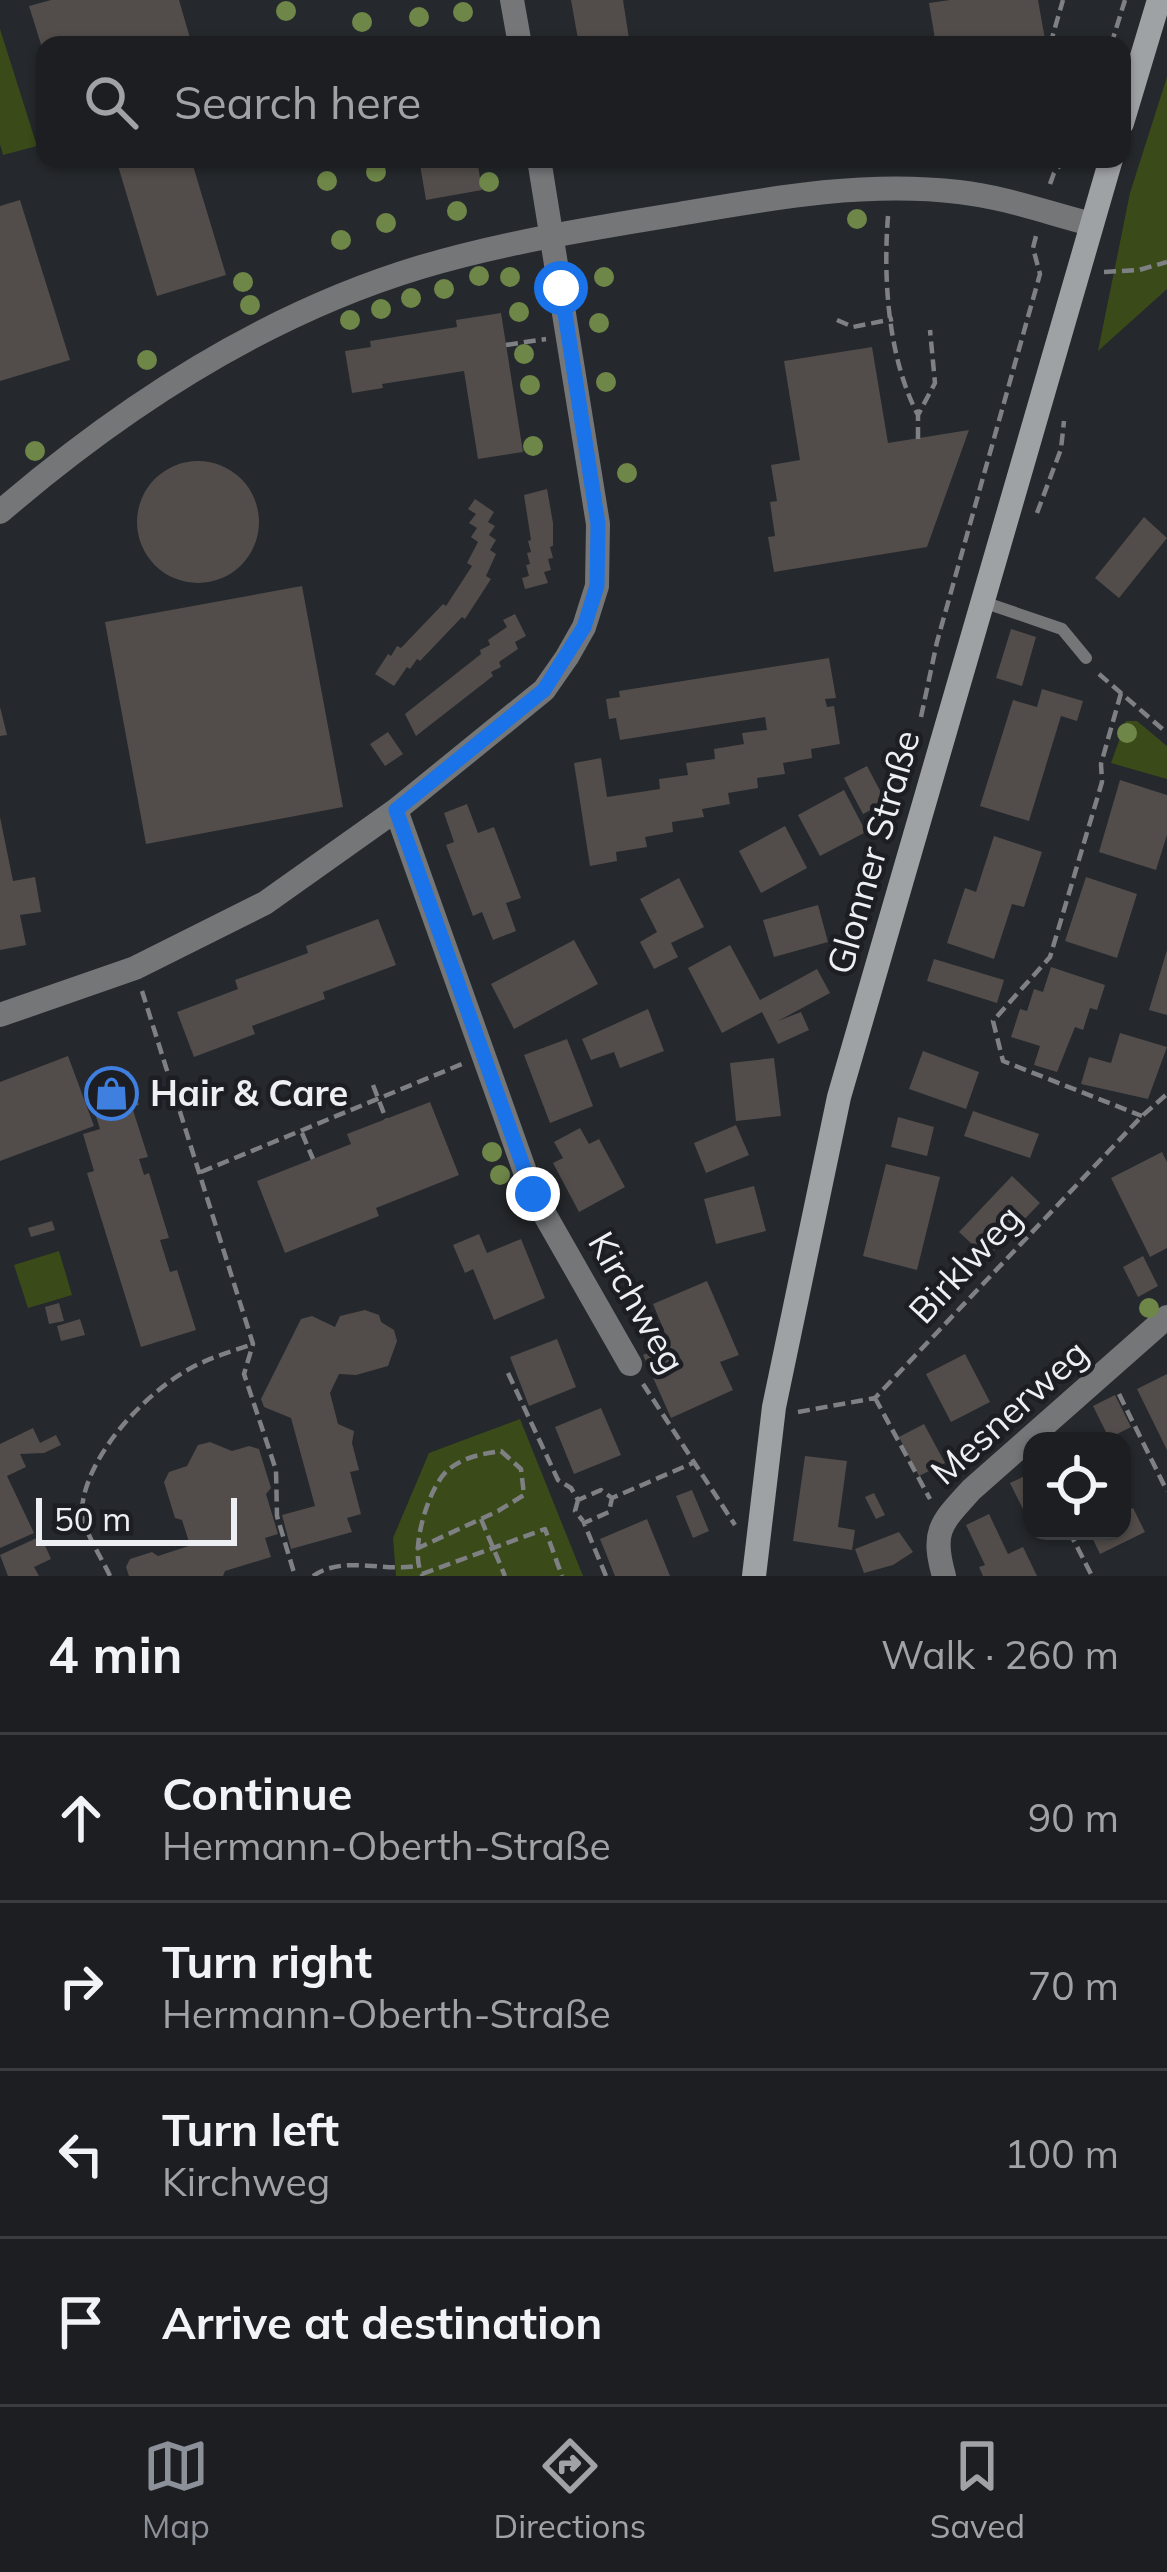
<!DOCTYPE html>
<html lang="en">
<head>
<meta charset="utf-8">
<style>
	:root { --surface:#1c1e21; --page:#25272a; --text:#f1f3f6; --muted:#a0a2a5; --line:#3a3c3f; --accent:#8c9099 }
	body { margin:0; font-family:Mulish,sans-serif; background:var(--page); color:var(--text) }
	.controls { position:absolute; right:36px; bottom:36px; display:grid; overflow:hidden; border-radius:24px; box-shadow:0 3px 9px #0004 }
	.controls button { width:108px; height:108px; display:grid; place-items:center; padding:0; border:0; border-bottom:3px solid var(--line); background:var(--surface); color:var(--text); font:60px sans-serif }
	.scale { position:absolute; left:36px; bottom:30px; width:201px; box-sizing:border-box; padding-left:12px; border:6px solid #edeff2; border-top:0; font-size:33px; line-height:42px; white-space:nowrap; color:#edeff2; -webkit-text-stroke:9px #1c1e23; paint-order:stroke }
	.stop { position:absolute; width:36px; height:36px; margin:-27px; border:9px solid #1a73e8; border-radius:50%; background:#fff }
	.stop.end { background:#1a73e8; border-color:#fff; box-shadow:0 3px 12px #0008 }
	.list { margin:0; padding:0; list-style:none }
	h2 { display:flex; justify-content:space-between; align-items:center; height:156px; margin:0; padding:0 48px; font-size:51px }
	h2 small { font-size:39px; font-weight:400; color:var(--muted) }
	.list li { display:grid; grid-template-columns:78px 1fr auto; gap:36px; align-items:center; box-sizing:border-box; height:168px; padding:0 48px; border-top:3px solid var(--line) }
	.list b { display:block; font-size:45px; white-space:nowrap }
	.list p { margin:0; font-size:39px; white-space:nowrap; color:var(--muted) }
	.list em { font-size:39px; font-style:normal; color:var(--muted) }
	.icon { flex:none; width:66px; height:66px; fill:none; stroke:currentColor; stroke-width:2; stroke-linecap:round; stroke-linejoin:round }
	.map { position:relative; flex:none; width:1167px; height:1576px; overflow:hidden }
	.search { position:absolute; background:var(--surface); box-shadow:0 3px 9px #0004; left:36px; right:36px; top:36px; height:132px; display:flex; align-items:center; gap:30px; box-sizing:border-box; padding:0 42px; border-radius:24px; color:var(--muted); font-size:45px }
	.sheet { height:828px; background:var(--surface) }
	nav { display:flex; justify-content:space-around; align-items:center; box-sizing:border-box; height:168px; border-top:3px solid var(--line); background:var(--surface); font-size:33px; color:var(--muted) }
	nav a { display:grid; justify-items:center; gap:6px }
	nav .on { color:var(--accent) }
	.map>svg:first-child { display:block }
</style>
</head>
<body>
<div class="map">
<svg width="1167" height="1576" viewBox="0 0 1167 1576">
	<rect width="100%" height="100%" fill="#25282c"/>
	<!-- green -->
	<path fill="#3a4b19" d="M0 29 37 146 3 155 0 144Z
		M1167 77V289L1098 351 1130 193Z
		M1126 721H1137L1167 746V779L1111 763Z
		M59 1251 72 1295 28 1308 14 1265Z
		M520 1419 583 1576H396L393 1538 429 1453Z"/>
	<!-- building -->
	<path fill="#524d4a" d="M51 0H179L192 45H45L44 54 29 6Z
		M571 0H623L630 45H579Z
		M950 0H1038L1046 45H936L929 3Z
		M116 159H191L226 275 157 296Z
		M419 159H477L482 190 426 200Z
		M20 200 70 360 0 381V206Z
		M501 313 523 452 478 459 464 371 382 384 383 388 352 393 345 351 371 347 370 341 457 327 456 320Z
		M872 347 888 443 969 430 927 547 774 572 768 537 775 536 770 502 777 501 771 465 800 460 784 361Z
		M137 522a61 61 0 1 1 122 0a61 61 0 1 1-122 0Z
		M547 489 553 523V546L550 547 553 558 548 559 551 570 544 572 548 583 525 589 522 578 529 576 526 565 530 564 527 553 531 552 528 541 531 540 524 495Z
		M475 499 494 512 488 522 495 526 489 535 496 540 490 550 496 554 486 576 491 579 465 619 462 617 420 661 417 659 410 669 407 667 394 686 375 674 388 654 391 656 397 646 401 648 443 604 446 606 472 566 467 563 478 542 471 537 477 528 469 523 476 514 468 509Z
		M1144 517 1167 538 1119 598 1095 578Z
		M302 586 343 807 146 844 105 622Z
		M515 614 526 636 515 642 518 649 499 662 501 667 491 672 493 676 416 736 405 714 481 654 480 650 490 645 488 640 507 627 503 620Z
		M1011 629 1036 637 1022 686 996 678Z
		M829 658 836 698 825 699 827 707 834 706 840 744 811 749 812 758 783 763 785 774 757 778 758 788 728 793 730 804 702 809 704 817 672 822 673 832 645 837 647 847 616 852 617 861 590 866 574 763 601 758 607 797 660 789 659 779 688 775 686 763 715 759 714 749 744 744 742 733 767 730 765 717 620 740 616 718 609 719 606 699 620 697 619 691Z
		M1042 689 1083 701 1077 721 1061 716 1029 821 980 806 1013 700 1037 707Z
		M0 707 7 735 0 736Z
		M388 732 403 754 385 766 370 744Z
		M867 766 886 802 863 814 844 778Z
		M1120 780 1167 795V835L1156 870 1099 852Z
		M844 790 866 832 820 856 798 815Z
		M467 804 478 833 494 827 521 898 506 903 516 931 493 940 482 912 473 916 446 845 454 842 444 813Z
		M0 817 13 881 35 877 41 912 20 915 26 945 0 950Z
		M785 826 807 868 761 893 739 851Z
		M994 836 1042 852 1024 907 1012 904 994 959 947 943 965 888 976 892Z
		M1086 877 1137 894 1117 958 1065 941Z
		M679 878 704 927 671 943 678 957 654 969 640 942 657 932 640 899Z
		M818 905 828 942 774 957 763 920Z
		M378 919 396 965 323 992 325 999 252 1026 255 1034 194 1057 177 1012 238 989 235 980 308 953 306 946Z
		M574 940 598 984 514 1029 491 984Z
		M730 945 760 1000 817 969 830 993 778 1021 801 1012 809 1030 778 1044 762 1012 722 1033 688 968Z
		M1167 950V1015L1149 1010Z
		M934 959 1004 980 997 1003 927 981Z
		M1051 967 1105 985 1097 1010 1090 1008 1083 1030 1075 1027 1057 1072 1034 1065 1040 1046 1011 1037 1020 1009 1027 1011 1034 989 1043 992Z
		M648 1009 664 1051 620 1068 614 1052 591 1060 582 1039Z
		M1120 1033 1167 1047 1148 1099 1081 1084 1089 1057 1111 1063Z
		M567 1039 593 1106 550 1123 524 1055Z
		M923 1051 979 1072 966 1109 909 1089Z
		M68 1056 94 1126 0 1161V1082Z
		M774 1058 781 1116 736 1121 730 1063Z
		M129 1071 139 1105 132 1107 148 1157 139 1159 144 1175 149 1173 169 1238 160 1240 170 1272 177 1270 196 1330 141 1347 87 1173 94 1171 83 1134 100 1129 86 1085Z
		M430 1102 459 1175 376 1208 379 1216 285 1253 257 1181 351 1144 347 1134Z
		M973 1111 1039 1134 1030 1158 964 1136Z
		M898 1117 934 1127 927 1156 891 1147Z
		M736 1125 749 1155 706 1173 694 1143Z
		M580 1128 589 1144 599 1139 625 1187 579 1212 553 1163 563 1158 554 1142Z
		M1162 1152 1167 1162V1248L1150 1257 1111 1178Z
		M886 1164 940 1177 917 1270 863 1256Z
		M1012 1176 1040 1203 987 1258 959 1232Z
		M754 1186 766 1231 716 1244 704 1199Z
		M52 1221 55 1230 31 1237 28 1228Z
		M479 1234 487 1253 521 1239 545 1298 494 1320 473 1269 465 1273 453 1245Z
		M1143 1256 1158 1286 1138 1297 1123 1267Z
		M707 1281 739 1355 720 1362 733 1390 671 1418 643 1355 669 1343 653 1304Z
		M59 1303 64 1321 49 1324 45 1307Z
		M365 1310 379 1315 381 1322 394 1330 397 1341 388 1366 356 1375 339 1374 330 1393 338 1424 354 1431 352 1443 359 1470 350 1472 361 1514 347 1518 352 1532 291 1549 282 1515 315 1506 291 1418 264 1407 261 1399 301 1319 312 1316 335 1327 340 1316Z
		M80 1319 85 1335 61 1341 57 1326Z
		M557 1339 576 1387 529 1406 510 1357Z
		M965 1354 990 1402 951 1422 926 1374Z
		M1167 1374V1450L1137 1389Z
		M1115 1395 1131 1427 1109 1438 1093 1406Z
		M601 1408 621 1455 574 1474 555 1427Z
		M924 1424 945 1463 919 1476 899 1437Z
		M33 1428 40 1443 56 1435 61 1445 44 1453 20 1454 26 1467 7 1476 34 1533 0 1548V1444Z
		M210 1442 232 1451 249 1446 259 1449 271 1488 266 1494 278 1534 265 1538 271 1557 225 1571 223 1576H129L126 1567 130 1559 152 1552 158 1556 195 1544 189 1542 182 1520 175 1518 164 1482 169 1472 187 1466 198 1445Z
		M805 1456 847 1461 838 1527 855 1530 852 1550 793 1541Z
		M1031 1473 1032 1476V1527L1010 1483Z
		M692 1490 709 1531 693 1538 676 1496Z
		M874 1493 885 1515 876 1519 865 1497Z
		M1122 1504 1125 1511 1133 1508 1145 1532 1100 1554 1089 1531H1122Z
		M989 1514 1008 1554 1023 1547 1037 1576H983L979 1567 985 1565 966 1525Z
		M647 1519 670 1576H615L600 1539Z
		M899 1532 913 1552 893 1565 864 1573 855 1549Z
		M41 1536 51 1559 34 1567 39 1576H8L0 1555Z"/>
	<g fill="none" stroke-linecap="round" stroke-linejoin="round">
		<!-- path -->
		<path stroke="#7e8084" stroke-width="4.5" stroke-dasharray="12 6" stroke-linecap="butt" d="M1050 45 1063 0
			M1111 45 1125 0
			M1050 184 1054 173 1065 159
			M888 216C883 279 888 358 918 415
			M1104 272 1139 270 1167 262
			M837 320 853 327 893 319
			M506 345 546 339
			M918 439V415L935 383 930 330
			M1037 513 1061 449 1064 421
			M1099 674 1167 733
			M1121 693 1101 764 1102 782 1050 957 993 1021 1003 1061 1142 1116
			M921 717 937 642 1040 274 1033 248 1036 236
			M142 991 253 1344 244 1374 276 1470 277 1516 295 1576
			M373 1085 386 1119
			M302 1133 313 1159
			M201 1172 462 1064
			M508 1373 558 1480 571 1488 578 1500 601 1490 612 1498 693 1463
			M643 1384 735 1525
			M1119 1394 1167 1491
			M875 1398 930 1499
			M798 1412 875 1398 1142 1116 1167 1094
			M578 1500 575 1511 583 1521
			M481 1519 505 1576
			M1069 1531 1092 1576
			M416 1549 498 1511 524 1495 521 1469 501 1451C482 1454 463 1457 448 1470 428 1487 408 1554 423 1576
			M422 1574 545 1529 562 1576
			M110 1576C102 1558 81 1528 82 1508 87 1452 152 1385 201 1363 218 1355 236 1350 253 1344
			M313 1576C343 1555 383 1572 416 1566
			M606 1576 584 1523 609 1512 612 1498"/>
		<!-- lane -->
		<path stroke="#747678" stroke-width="12" d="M983 602 1062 629 1086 658"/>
		<!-- street -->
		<path stroke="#747678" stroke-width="24" d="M512 0 520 45
			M0 512C122 407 265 314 421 267 506 242 593 228 679 214 772 198 864 181 959 192 1004 197 1048 213 1091 224
			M396 810 533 1194 630 1364
			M0 1015 135 968 265 903 396 810 544 690 567 657 584 627 597 586 598 524 539 159
			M944 1576C931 1531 941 1523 971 1490L1167 1317"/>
		<!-- secondary -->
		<path stroke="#9fa2a5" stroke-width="24" d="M1122 123 1159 0
			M754 1576 774 1407 839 1097 1111 159"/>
	</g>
	<!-- trees -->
	<g fill="#6e8648">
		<circle cx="286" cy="11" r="10"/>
		<circle cx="463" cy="12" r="10"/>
		<circle cx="419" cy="17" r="10"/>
		<circle cx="362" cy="22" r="10"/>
		<circle cx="376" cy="172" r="10"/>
		<circle cx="327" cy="181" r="10"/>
		<circle cx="489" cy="182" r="10"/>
		<circle cx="457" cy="211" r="10"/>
		<circle cx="857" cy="219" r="10"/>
		<circle cx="386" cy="223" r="10"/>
		<circle cx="341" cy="240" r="10"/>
		<circle cx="479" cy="276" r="10"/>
		<circle cx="510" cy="277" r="10"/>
		<circle cx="604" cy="277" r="10"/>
		<circle cx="243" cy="282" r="10"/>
		<circle cx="444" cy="289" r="10"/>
		<circle cx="411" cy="298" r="10"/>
		<circle cx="250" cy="305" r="10"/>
		<circle cx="381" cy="309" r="10"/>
		<circle cx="519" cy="312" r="10"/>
		<circle cx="350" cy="320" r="10"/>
		<circle cx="599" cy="323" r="10"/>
		<circle cx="524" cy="354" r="10"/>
		<circle cx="147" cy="360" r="10"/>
		<circle cx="606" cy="382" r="10"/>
		<circle cx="530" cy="385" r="10"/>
		<circle cx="533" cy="446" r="10"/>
		<circle cx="35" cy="451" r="10"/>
		<circle cx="627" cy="473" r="10"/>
		<circle cx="1127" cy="733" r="10"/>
		<circle cx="492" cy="1152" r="10"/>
		<circle cx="500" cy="1175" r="10"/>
		<circle cx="1149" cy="1308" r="10"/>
	</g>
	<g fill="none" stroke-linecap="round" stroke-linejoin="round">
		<!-- route -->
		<path stroke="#1a73e8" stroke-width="15" d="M533 1194 396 810 544 690 584 627 597 586 598 524 561 288"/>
	</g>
	<!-- icons -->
	<defs>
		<symbol id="shop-ring" viewBox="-11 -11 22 22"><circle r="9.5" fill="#1c1e23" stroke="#3f7fe0" stroke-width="1.5"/><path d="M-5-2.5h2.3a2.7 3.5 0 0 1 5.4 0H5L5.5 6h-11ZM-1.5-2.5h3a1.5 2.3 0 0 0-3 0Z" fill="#3f7fe0"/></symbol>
	</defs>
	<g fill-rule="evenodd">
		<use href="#shop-ring" x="82" y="1064" width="59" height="59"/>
	</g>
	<g text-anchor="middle" stroke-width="9" stroke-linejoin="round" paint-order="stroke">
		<!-- street labels -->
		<g font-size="36" fill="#edeff2" stroke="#1c1e23">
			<text transform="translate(873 852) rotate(-74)" y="13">Glonner Straße</text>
			<text transform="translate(965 1264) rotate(-47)" y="13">Birklweg</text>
			<text transform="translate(637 1302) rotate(60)" y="13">Kirchweg</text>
			<text transform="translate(1009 1412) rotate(-42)" y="13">Mesnerweg</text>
		</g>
		<!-- poi labels -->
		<g font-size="36" font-weight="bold" fill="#edeff2" stroke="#1c1e23" text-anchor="start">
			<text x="150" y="1106">Hair &amp; Care</text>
		</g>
	</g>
</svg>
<div class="controls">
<button><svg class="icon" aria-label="locate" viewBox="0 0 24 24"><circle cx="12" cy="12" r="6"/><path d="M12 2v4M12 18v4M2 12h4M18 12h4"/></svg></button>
</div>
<div class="scale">50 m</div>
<div class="stop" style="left:561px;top:288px"></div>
<div class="stop end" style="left:533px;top:1194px"></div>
<div class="search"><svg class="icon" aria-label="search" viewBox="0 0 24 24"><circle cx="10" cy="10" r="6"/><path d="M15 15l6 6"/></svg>Search here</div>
</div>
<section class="sheet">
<h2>4 min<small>Walk · 260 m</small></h2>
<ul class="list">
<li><svg class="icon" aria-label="ahead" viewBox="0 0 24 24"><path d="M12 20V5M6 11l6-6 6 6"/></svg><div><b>Continue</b><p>Hermann-Oberth-Straße</p></div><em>90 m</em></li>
<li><svg class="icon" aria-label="right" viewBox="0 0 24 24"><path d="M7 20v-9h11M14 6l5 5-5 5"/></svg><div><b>Turn right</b><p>Hermann-Oberth-Straße</p></div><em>70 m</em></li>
<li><svg class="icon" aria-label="left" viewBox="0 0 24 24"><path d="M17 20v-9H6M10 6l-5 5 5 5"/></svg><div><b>Turn left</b><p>Kirchweg</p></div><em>100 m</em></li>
<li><svg class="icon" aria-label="arrive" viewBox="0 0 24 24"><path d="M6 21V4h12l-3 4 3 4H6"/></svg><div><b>Arrive at destination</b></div></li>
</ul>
</section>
<nav>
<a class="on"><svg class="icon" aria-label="map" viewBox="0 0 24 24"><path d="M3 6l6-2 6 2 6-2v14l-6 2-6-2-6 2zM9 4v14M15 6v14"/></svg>Map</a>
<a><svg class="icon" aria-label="directions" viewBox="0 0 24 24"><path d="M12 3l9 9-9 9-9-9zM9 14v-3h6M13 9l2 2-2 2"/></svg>Directions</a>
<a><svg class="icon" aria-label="saved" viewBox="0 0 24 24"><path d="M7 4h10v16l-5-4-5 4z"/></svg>Saved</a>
</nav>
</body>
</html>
